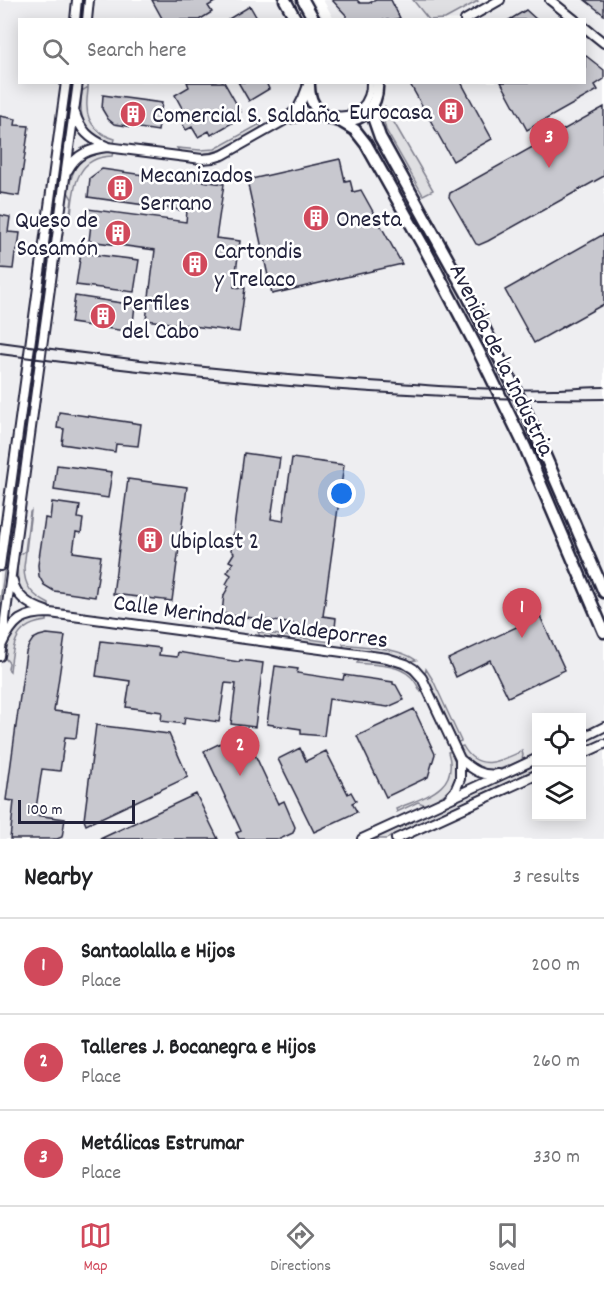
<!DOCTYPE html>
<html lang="en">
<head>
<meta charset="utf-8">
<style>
	:root { --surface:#fff; --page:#f6f6f6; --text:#202124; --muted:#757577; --line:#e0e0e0; --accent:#d1495b }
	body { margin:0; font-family:Dekko,sans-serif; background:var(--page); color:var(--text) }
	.controls { position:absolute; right:18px; bottom:18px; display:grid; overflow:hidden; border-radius:0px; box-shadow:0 3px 15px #0003 }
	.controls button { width:54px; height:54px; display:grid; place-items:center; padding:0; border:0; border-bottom:2px solid var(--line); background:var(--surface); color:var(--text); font:30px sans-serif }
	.scale { position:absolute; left:18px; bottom:15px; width:117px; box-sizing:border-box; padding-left:6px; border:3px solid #22223b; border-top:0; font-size:16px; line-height:21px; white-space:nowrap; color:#22223b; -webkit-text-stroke:4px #fff; paint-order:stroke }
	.you { position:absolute; left:342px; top:494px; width:21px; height:21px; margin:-15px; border:4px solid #fff; border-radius:50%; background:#1a73e8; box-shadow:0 0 0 9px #1a73e833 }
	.badge { display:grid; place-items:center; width:39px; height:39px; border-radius:50%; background:var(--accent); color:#fff; font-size:20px; font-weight:700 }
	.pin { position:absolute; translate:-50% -50px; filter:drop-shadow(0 2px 3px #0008) }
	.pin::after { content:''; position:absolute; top:32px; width:21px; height:18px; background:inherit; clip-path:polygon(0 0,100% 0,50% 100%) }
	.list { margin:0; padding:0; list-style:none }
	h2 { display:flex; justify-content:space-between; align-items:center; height:78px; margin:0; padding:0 24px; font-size:26px }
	h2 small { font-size:20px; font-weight:400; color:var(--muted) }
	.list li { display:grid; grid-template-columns:39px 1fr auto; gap:18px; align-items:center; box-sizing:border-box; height:96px; padding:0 24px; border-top:2px solid var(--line) }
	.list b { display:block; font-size:22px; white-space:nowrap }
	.list p { margin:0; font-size:20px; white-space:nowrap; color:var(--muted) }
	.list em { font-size:20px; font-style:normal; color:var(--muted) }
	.icon { flex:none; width:33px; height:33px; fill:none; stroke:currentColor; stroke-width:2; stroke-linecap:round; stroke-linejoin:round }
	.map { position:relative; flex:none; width:604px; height:839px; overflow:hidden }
	.search { position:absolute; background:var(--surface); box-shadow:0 3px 15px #0003; left:18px; right:18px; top:18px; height:66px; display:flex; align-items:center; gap:15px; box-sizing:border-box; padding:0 21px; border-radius:0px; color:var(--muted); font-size:22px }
	.sheet { height:366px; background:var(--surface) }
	nav { display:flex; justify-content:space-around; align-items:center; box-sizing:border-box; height:84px; border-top:2px solid var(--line); background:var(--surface); font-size:16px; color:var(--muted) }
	nav a { display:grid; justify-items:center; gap:3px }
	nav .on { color:var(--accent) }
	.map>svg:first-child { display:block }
</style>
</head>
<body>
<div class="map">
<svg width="604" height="839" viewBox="0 0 604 839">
	<rect width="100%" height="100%" fill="#fff"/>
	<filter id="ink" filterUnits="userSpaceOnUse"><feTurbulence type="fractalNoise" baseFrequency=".0167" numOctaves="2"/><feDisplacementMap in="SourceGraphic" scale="12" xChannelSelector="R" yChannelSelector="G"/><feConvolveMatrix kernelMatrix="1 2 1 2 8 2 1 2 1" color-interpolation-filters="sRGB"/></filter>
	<g filter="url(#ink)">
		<!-- built -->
		<path fill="#eeeef1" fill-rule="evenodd" d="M0 0H313L324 19 20 20V82H584V20L334 19 323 0H604V839H0ZM536 718H582V816H536Z"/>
		<!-- green -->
		<path fill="#dfdfe2" stroke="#80808e" stroke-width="1.5" d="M413 0H477L478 1 445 19 429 20Z
			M71 83H73L0 619V602Z
			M88 83C89 89 86 99 87 107 87 124 100 135 115 139L114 143C84 137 78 119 82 91L88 87Z
			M385 107 433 190 423 195 386 130 383 118Z
			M260 124 261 127 259 129C232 145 211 161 179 151L177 148 200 150 215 149Z
			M104 151 113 152 112 156C73 157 74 192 70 222H69L72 199 68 192C72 169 79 153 104 151Z
			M31 511 24 567C24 587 32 595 49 604V607C19 603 15 582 18 556L25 551 30 512Z
			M34 617H47V621C15 624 13 644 10 671L8 669 9 663 5 658C8 636 12 626 34 617Z
			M258 632 331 642 329 645 326 646 260 636Z
			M343 644C365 647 397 647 416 660L410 661 394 655 344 648Z
			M359 659C385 663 409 662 423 688L421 692C418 687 415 680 410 676 397 664 374 665 357 663Z
			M426 669 433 680 461 741 458 742 425 674Z
			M463 746C478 773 501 761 522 751L523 755 522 760C495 773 475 780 460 747Z
			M452 751C464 780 452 793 426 805L418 802 397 812 396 809C423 797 460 790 448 752Z
			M536 764V769L386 839H374Z"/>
		<!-- building -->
		<path fill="#c8c8cf" stroke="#22223b" stroke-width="1.5" d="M152 0H218L208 6 212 12 199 20H163Z
			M332 0H357L360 3H369L376 0H391L400 18 393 20H346V15Z
			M585 0H604V15Z
			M250 6 258 20H227Z
			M526 10 537 20H509Z
			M585 55 604 70V79L595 85 598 90 527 130 501 82H585Z
			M187 82H224L241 112 230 119 232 123 211 135 209 131 198 137 192 127 186 130 177 114 183 110 175 95 189 87Z
			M238 82H266L269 89 249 101Z
			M409 82H461L492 139 453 161Z
			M103 95 162 103 158 131 114 124 108 119 102 109Z
			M604 107V176L488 241 479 245 476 244 449 197 450 193Z
			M0 116 16 119 15 125 29 126 19 196 0 193Z
			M340 159 345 181 350 180 353 192 361 190 402 264 272 294 247 180Z
			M102 169 164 178 165 176 224 184 216 238 240 241 234 287 245 288 239 332 146 320 155 250 89 241 91 224 86 223 88 209 186 222 187 211 88 197 90 178Z
			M0 215 10 217 8 232 20 233 18 248 15 253 13 269 0 268Z
			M604 234V304L534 343 505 290Z
			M81 253 139 260 134 292 76 285Z
			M75 296 135 305 132 332 71 323Z
			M59 412 141 424 138 446 116 444 115 452 62 444 64 429 57 428Z
			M244 453 280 458 271 519 283 521 292 458 344 465 323 616 336 618 335 628 318 627 317 631 294 628 295 624 246 617H239L222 613 224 595 229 586 226 584 231 575 227 572 233 563 229 561 234 553 231 550Z
			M57 465 112 472 108 498 54 490Z
			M128 479 187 487 172 601 113 594Z
			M52 502 80 506 78 518 83 519 81 533 76 532 73 552 101 556 95 597 54 591 44 585 39 576 38 565 45 518 50 519Z
			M540 616 565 670 508 697 490 660 456 677 448 659Z
			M47 634 65 636 54 711 79 714 76 738 65 737 60 771 42 769 35 815 65 819 62 837 57 839H10L14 801 6 800 26 652 29 645 33 639 39 636Z
			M101 641 160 648 159 655 177 657 178 652 239 662 240 660 263 663 255 727 231 724 236 684 225 683 219 722 185 717 184 724 161 721 162 712 126 707 130 681 96 676Z
			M275 666 298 669 297 673 343 680 344 675 393 682V684L396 685 404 700 388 707 329 699 324 736 301 734V729L267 724Z
			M414 709 435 754 428 777 386 797 357 736Z
			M96 725 169 734 188 777 86 825 84 820Z
			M231 738 236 749 250 744 278 804 284 801 295 827 293 833 280 839H239L236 833 241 831 204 751Z
			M300 748 306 761 326 751 348 794 351 792 356 801 352 803 357 812 314 832 278 759Z
			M196 794 218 839H100Z"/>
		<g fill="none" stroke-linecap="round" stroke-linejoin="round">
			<defs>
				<path id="pedestrian" d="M335 115C356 118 371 103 370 82"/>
				<path id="minor" d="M550 0 575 20
					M75 20 77 0
					M87 20 89 0
					M465 20 500 0
					M584 27 604 43
					M75 113C80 130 90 139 106 146
					M287 119 308 116 325 117
					M68 170C76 154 90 149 107 147L202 159 213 158 223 155 285 120 298 108 303 98 308 85
					M0 566 66 82
					M13 581C16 598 31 606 46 611
					M1 646C13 620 22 613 50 613L387 658 406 664 414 669 422 678 460 759V779L455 791 447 800
					M0 656 78 82
					M582 738 604 727
					M582 754 604 744
					M460 759C472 769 482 777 498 774
					M362 839 536 759
					M396 839 536 775"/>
				<path id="secondary" d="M285 0 296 20
					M303 0 314 20
					M309 82C306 134 381 134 377 82
					M373 104V117L380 137 467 294 524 407 604 592
					M340 121 355 130 366 144 425 249 478 350 525 447 604 632"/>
			</defs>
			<!-- pedestrian casing -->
			<use href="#pedestrian" stroke="#22223b" stroke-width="10"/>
			<!-- minor casing -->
			<use href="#minor" stroke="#22223b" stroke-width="12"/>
			<!-- secondary casing -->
			<use href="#secondary" stroke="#22223b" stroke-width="15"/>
			<!-- pedestrian -->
			<use href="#pedestrian" stroke="#fff" stroke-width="6"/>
			<!-- minor -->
			<use href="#minor" stroke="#fff" stroke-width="8"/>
			<!-- secondary -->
			<use href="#secondary" stroke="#fff" stroke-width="10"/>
			<!-- rail -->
			<path stroke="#22223b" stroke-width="2" d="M0 342C128 360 256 374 385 382 441 386 498 391 554 389 571 389 587 387 604 387
				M0 354C136 372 271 387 408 394 473 398 539 400 604 399"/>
		</g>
	</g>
	<!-- icons -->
	<defs>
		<symbol id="building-disc" viewBox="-11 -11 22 22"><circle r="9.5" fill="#d1495b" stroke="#fff"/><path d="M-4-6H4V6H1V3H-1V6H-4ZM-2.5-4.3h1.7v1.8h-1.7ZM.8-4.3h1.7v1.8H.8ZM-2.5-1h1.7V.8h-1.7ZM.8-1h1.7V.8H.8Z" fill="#fff"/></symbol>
	</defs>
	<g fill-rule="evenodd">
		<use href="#building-disc" x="436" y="96" width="30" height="30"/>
		<use href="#building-disc" x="118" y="99" width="30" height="30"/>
		<use href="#building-disc" x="105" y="173" width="30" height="30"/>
		<use href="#building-disc" x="301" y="203" width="30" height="30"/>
		<use href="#building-disc" x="103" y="218" width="30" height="30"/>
		<use href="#building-disc" x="180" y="249" width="30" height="30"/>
		<use href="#building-disc" x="88" y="301" width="30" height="30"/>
		<use href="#building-disc" x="135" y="525" width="30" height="30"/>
	</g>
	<g text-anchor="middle" stroke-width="5" stroke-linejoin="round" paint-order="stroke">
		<!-- poi labels -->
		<g font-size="24" fill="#22223b" stroke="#fff" text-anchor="start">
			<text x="432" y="119" text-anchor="end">Eurocasa</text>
			<text x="152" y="122">Comercial S. Saldaña</text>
			<text x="140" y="182">Mecanizados<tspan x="140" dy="28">Serrano</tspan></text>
			<text x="336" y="226">Onesta</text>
			<text x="98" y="227" text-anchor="end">Queso de<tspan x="98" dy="28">Sasamón</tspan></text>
			<text x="214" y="258">Cartondis<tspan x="214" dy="28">y Trelaco</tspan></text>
			<text x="122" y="310">Perfiles<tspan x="122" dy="28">del Cabo</tspan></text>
			<text x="170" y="548">Ubiplast 2</text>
		</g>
		<!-- street labels -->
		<g font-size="24" fill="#22223b" stroke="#fff">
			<text transform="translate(503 359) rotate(64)" y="8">Avenida de la Industria</text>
			<text transform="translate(251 620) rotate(8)" y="8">Calle Merindad de Valdeporres</text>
		</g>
	</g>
</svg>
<div class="controls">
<button><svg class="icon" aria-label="locate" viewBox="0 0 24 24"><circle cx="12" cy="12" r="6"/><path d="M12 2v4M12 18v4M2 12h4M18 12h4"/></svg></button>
<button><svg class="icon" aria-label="layers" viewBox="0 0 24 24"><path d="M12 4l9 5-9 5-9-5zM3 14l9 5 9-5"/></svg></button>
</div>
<div class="scale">100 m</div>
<div class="you"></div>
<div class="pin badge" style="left:522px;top:638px">1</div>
<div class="pin badge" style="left:240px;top:776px">2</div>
<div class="pin badge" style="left:549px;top:168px">3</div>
<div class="search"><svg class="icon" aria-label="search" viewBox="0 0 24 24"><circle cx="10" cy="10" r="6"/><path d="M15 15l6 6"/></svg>Search here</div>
</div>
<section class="sheet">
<h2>Nearby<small>3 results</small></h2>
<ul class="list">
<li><span class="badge">1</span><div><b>Santaolalla e Hijos</b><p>Place</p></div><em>200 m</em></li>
<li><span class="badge">2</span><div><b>Talleres J. Bocanegra e Hijos</b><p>Place</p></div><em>260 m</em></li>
<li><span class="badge">3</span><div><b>Metálicas Estrumar</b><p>Place</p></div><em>330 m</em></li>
</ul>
</section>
<nav>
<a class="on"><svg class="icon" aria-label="map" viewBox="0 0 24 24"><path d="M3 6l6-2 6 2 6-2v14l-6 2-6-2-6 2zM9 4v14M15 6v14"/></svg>Map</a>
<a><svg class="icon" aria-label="directions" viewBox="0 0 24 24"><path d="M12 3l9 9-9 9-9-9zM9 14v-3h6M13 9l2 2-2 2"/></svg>Directions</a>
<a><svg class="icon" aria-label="saved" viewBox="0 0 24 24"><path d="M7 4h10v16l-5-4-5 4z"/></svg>Saved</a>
</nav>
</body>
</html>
